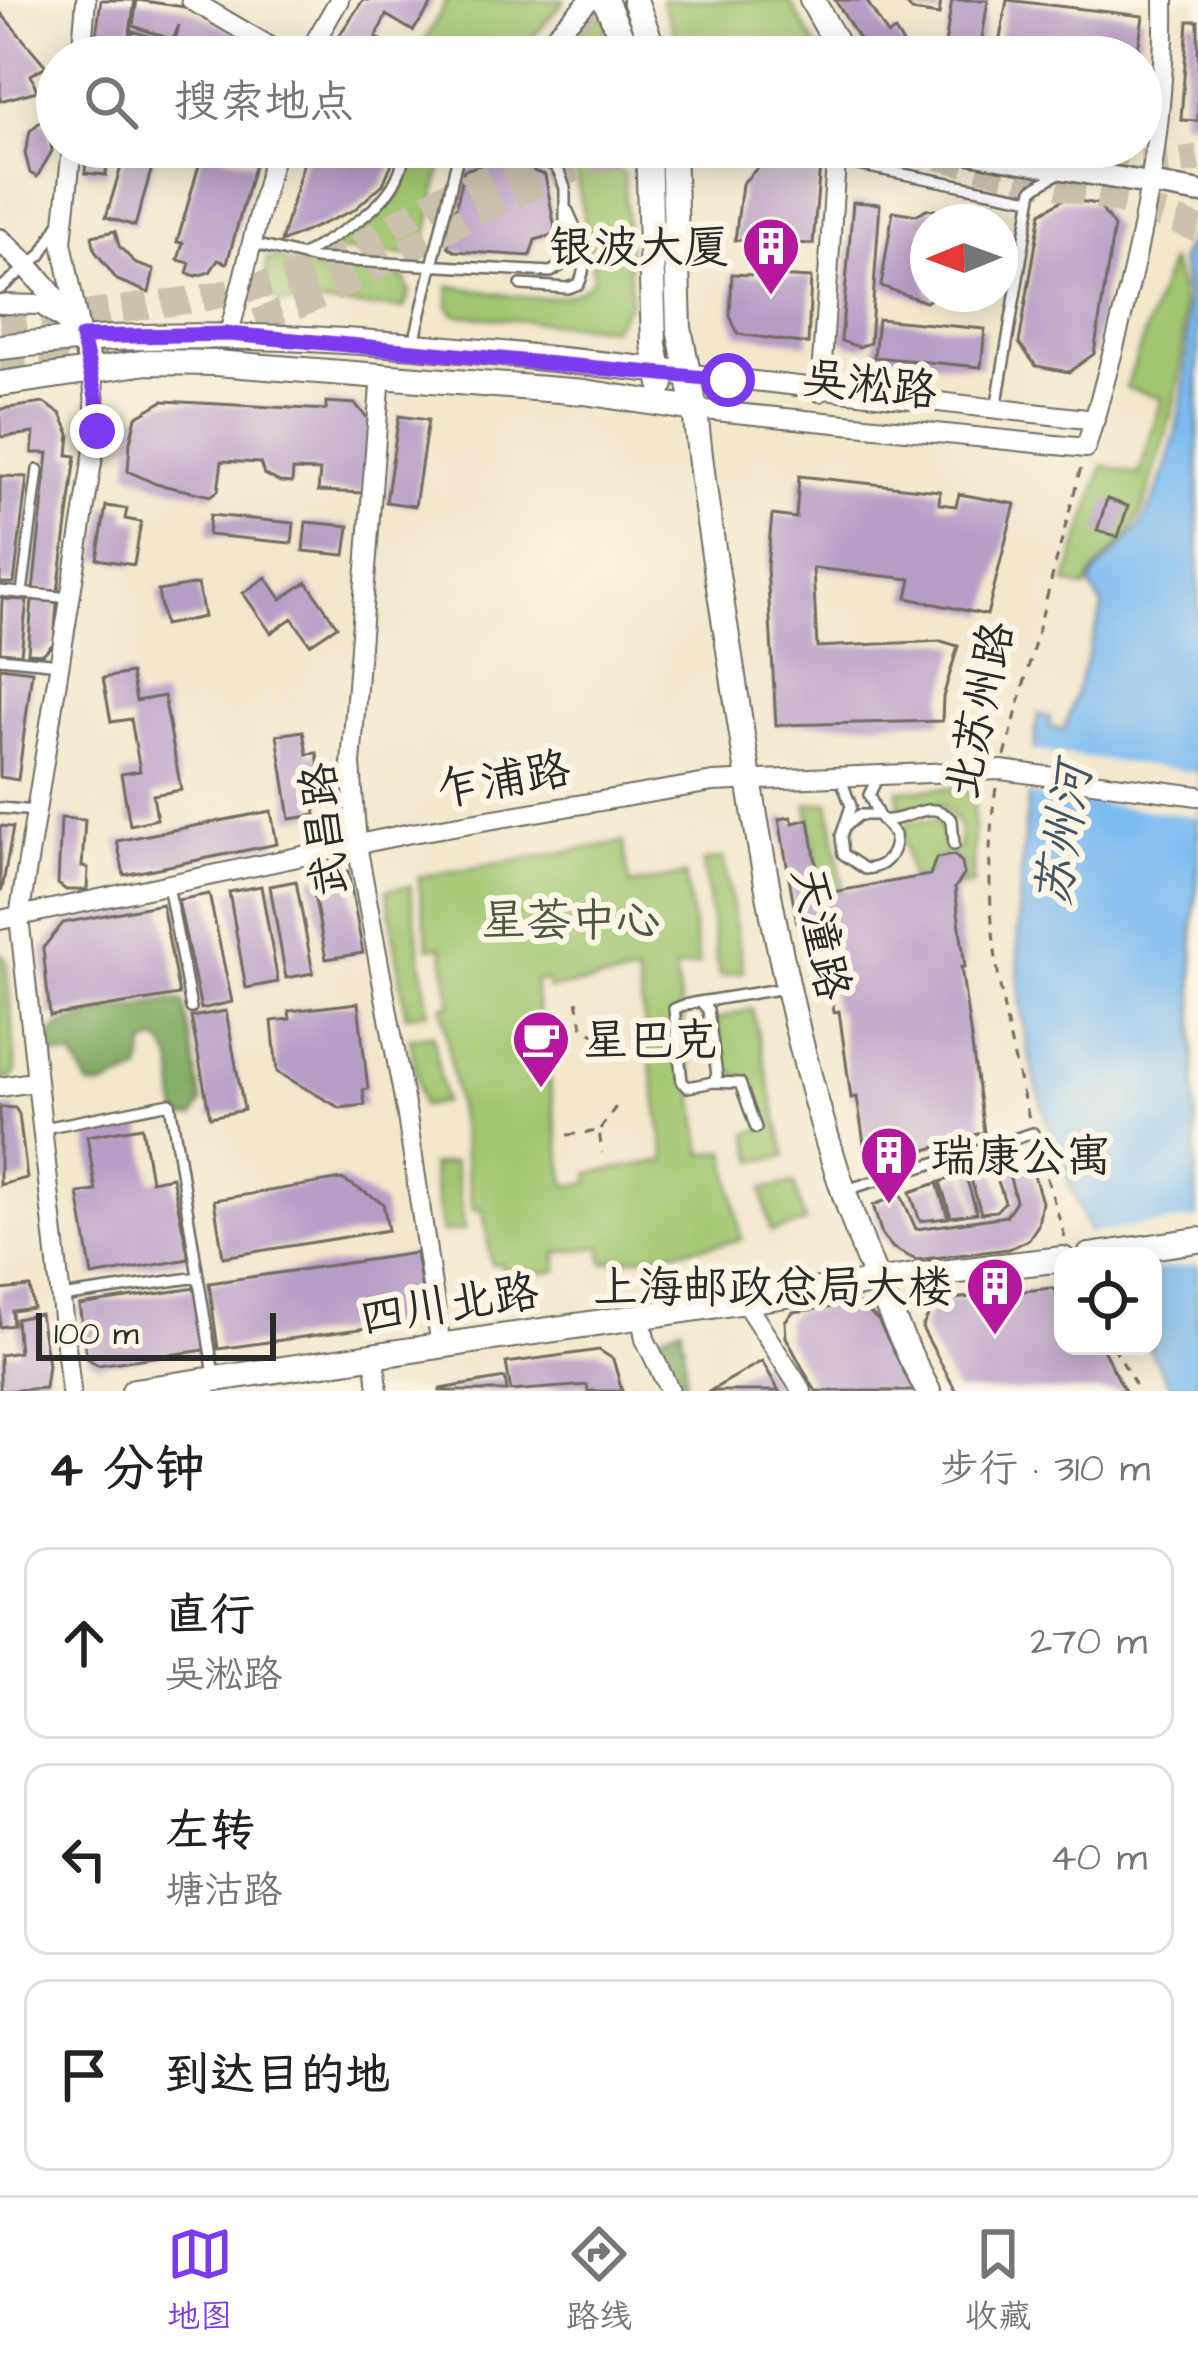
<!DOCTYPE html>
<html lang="zh">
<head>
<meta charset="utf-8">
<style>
	:root { --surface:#fff; --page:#f2f2f2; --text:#222; --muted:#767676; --line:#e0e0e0; --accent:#7c3aed }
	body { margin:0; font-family:"Architects Daughter","LXGW WenKai TC",sans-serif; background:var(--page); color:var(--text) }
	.controls { position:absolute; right:36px; bottom:36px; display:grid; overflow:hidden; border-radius:24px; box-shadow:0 6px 30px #0003 }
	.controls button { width:108px; height:108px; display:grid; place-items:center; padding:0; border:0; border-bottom:3px solid var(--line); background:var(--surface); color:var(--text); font:60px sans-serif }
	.compass { position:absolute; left:910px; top:204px; width:108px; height:108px; border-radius:50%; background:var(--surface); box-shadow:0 6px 30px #0003; rotate:269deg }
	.scale { position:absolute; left:36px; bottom:30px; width:240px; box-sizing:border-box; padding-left:12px; border:6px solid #2b2b2b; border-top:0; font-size:33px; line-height:42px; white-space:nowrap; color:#2b2b2b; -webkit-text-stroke:9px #fcf5e5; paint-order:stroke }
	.stop { position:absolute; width:36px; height:36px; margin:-27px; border:9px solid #7c3aed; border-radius:50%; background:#fff }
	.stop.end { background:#7c3aed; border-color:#fff; box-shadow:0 3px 12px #0008 }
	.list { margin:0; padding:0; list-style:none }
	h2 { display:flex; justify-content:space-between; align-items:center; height:156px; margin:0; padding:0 48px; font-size:51px }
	h2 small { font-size:39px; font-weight:400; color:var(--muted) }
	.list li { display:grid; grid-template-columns:78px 1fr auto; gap:36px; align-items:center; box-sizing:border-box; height:192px; margin:0 24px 24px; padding:0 24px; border:3px solid var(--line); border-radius:24px }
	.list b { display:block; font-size:45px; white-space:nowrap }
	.list p { margin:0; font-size:39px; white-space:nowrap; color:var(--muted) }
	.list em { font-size:39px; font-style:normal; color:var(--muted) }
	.icon { flex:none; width:66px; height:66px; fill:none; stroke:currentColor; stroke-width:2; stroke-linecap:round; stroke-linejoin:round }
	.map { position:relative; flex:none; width:1198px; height:1391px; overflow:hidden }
	.search { position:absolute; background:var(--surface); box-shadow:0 6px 30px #0003; left:36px; right:36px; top:36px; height:132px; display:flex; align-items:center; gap:30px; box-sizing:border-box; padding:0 42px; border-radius:66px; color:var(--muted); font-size:45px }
	.sheet { height:804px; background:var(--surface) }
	nav { display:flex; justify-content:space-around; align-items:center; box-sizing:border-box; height:168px; border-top:3px solid var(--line); background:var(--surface); font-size:33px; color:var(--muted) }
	nav a { display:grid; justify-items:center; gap:6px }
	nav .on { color:var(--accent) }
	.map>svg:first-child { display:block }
</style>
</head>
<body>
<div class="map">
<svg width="1198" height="1391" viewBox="0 0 1198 1391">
	<rect width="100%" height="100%" fill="#fcf5e5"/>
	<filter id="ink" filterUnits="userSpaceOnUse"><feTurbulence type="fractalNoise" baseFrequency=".00833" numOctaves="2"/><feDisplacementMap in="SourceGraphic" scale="24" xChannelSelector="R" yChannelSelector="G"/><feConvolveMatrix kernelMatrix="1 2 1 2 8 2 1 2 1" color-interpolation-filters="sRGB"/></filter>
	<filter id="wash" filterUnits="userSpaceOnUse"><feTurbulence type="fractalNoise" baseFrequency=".004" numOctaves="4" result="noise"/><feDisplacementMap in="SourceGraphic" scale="48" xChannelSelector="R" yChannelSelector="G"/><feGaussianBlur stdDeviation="2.7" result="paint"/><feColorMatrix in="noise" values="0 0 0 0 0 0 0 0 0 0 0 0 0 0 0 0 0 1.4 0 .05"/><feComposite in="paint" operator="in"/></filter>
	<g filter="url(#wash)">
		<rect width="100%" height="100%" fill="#f3e7cc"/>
		<!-- green -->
		<path fill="#a1c670" stroke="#66784e" stroke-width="3" fill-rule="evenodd" d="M447 0H565L516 57H416Z
			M661 0H789L822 57H697L675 34Z
			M593 12 606 19 617 57H546Z
			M415 147H445L425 246 410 255 336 251 333 243 398 198Z
			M524 147C556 147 602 150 624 175L631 301 612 328 455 315 448 306 449 286C488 290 571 316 594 277L575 168 568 160Z
			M278 258C320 280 363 265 405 279L410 291 404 308 281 303 265 293 267 259Z
			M1170 261C1198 321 1177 405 1156 466 1150 484 1147 504 1135 524 1121 548 1094 564 1085 589L1066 583 1103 465 1139 475 1162 398 1126 388Z
			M957 788 967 791 974 804 973 885 956 887 964 875 962 863 953 855 936 858 930 875 910 878 903 831 909 822 938 820 946 848H960V826L941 804 900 810 898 790Z
			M829 802 843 890 821 894 807 804Z
			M623 842 630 885 685 875 699 965 675 969 703 1154 726 1151 741 1240 604 1263 601 1247 556 1253 558 1270 504 1278 501 1263 491 1264 483 1209 473 1210 442 1006 451 1004 442 946 429 948 418 877ZM637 975 666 1161 589 1173 590 1183 566 1186 534 982 546 980 548 989Z
			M723 858 744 972 719 976 703 862Z
			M410 886 429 1012 406 1015 387 890Z
			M0 953 6 958 16 1071 11 1078 0 1080Z
			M752 1009 786 1157 755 1161 748 1133 765 1128 750 1083 724 1066 717 1019Z
			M433 1035 444 1102 422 1106 410 1038Z
			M454 1162 465 1230 442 1233 431 1166Z
			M794 1183 805 1223 771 1232 762 1189Z"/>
		<!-- forest -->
		<path fill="#80ab62" stroke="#566b46" stroke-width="3" d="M177 1000 184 1003 202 1102 194 1117 182 1118C166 1092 186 1071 160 1041L146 1044 140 1072 99 1088 88 1085 74 1057 52 1055 47 1043 58 1027 90 1015Z
			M682 1326C682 1343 688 1377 684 1389L674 1383 656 1336Z"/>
		<!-- water -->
		<path fill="#7bbbf0" stroke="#53738e" stroke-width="3" d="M1198 219V872L1193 927 1198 1391H1174L1147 1346H1153V1256H1098C1073 1191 1044 1123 1029 1055 1005 946 1026 823 1038 714L1050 718 1049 726 1064 730 1103 607 1090 586C1097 563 1129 545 1142 522 1182 454 1198 334 1180 260Z"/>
		<!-- pier -->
		<path fill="#f3e7cc" d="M1028 750 1198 773V817L1023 794Z
			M1198 1219V1264L1153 1270V1256H1095L1085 1234Z"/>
		<g id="blocks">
			<!-- building -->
			<path fill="#b89dc6" d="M101 0H135L126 57H93Z
				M137 0 184 7 284 57H206L175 41 179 25 173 40 133 26Z
				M363 0H435L413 31 386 15 376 38 403 49 399 57H337V39Z
				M835 0H866L888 35 895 31 911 57H870Z
				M904 0H941L939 15 912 11Z
				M952 0H988L979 57H943Z
				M1007 0 1143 16 1137 57H1078L999 44Z
				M0 12 46 66 31 75 37 91 0 101Z
				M1188 21H1198V121L1181 120Z
				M133 31 174 45 170 57H128Z
				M42 120 49 126 52 151 37 177 30 173 25 153 30 131Z
				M87 147H108L106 175 85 173Z
				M127 147H158L135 226 106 217Z
				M308 147H395V156L383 184 354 210 281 242Z
				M203 151 255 163 227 263 218 260 210 272 196 276 187 273 190 263 178 260 183 243 177 242Z
				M791 153 821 154 813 244 735 240 742 184 762 163Z
				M498 160 545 175 556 234 535 240 530 256 454 251 448 246 464 170Z
				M1064 199 1098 204 1114 227 1094 354 1069 372 1036 366 1019 343 1041 213Z
				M853 202 880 204 870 343 859 347 841 341Z
				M926 209 942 211 948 222H928V294H938L926 302 881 286 893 211 917 215Z
				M115 231 119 246 136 264 154 270 149 293 117 280 95 251 92 236Z
				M732 274 811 278 808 344 738 334 730 316Z
				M878 319 985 329 981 367 874 357Z
				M163 401 326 410V402L355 404 371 422 363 493 318 491 320 471 293 470 292 483 280 482 264 474 260 463 222 461 218 491 211 496 156 484 128 471 130 442 136 417Z
				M44 403 61 414 70 434 68 455 76 456 58 591 33 590 48 453H32L34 433 0 437V409Z
				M399 416 428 420 415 506 386 502Z
				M0 476 27 477 14 583H0Z
				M799 476 940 491 939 504 956 506 959 494 1015 504 987 615 907 598 911 579 813 568 817 647 941 641 958 646 943 697 942 721 776 725 767 566 772 515 796 518Z
				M1107 499 1128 506 1118 537 1097 531Z
				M106 506 127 509 125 519 141 522 134 565 97 559Z
				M210 515 294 523 292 543 208 535Z
				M306 522 349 526 345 555 303 551Z
				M266 577 281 599 307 582 337 626 310 644 292 618 271 633 243 593Z
				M198 584 204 617 164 625 158 591Z
				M2 599 27 600 21 654 0 652Z
				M32 600 57 602 54 643 43 654 28 653Z
				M0 667 32 671 18 780 0 777Z
				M131 673 136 701 164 696 181 790 153 795 157 819 130 825 121 774 140 771 131 719 111 722 103 678Z
				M303 731 307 754 317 753 323 792 313 793 316 815 290 819 277 735Z
				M271 811 277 844 124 875 117 841Z
				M791 817 793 823 809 819 821 894 930 875 936 858 954 855 962 862 964 875 955 888 965 967H961L984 1132 873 1167 867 1163 857 1097 851 1098 839 1011 834 1012 823 924 798 929 779 819Z
				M61 818 85 820 82 867 88 868 87 890H66L58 884Z
				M0 826 13 827 2 890H0Z
				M348 871 363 953 326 959 311 878Z
				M296 881 313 973 286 978 270 886Z
				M261 886 278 982 246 988 229 892Z
				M209 894 232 1002 201 1009 178 900Z
				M162 904 179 995 50 1016 43 948 63 923Z
				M358 1003 368 1089 363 1090 365 1105 340 1108 277 1072 272 1021 290 1019 289 1011Z
				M226 1011 244 1110 210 1117 191 1017Z
				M0 1107 15 1108 19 1114 27 1178 0 1185Z
				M142 1127 151 1181 172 1177 189 1259 92 1276 78 1193 96 1191 87 1136Z
				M1028 1155 1042 1202 1038 1225 1028 1240 1009 1249 916 1260 893 1248 882 1235 873 1205 901 1195 916 1229 1006 1216 1016 1201 1006 1162Z
				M993 1166 1005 1202 996 1211 981 1213 969 1173Z
				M965 1174 977 1213 951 1217 940 1182Z
				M342 1179 383 1203 388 1230 223 1257 214 1200Z
				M937 1183 948 1218 920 1221 910 1192Z
				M416 1253 424 1301 420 1314 409 1322 218 1349 209 1283Z
				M30 1287 33 1308 12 1311 13 1325 0 1327V1290Z
				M196 1288 205 1350 98 1365 87 1358 79 1305Z
				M1051 1288 1063 1294V1346H1101L1125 1391H956L922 1328 935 1301Z
				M859 1304 878 1320 914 1391H816L809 1380 786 1337 785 1321 793 1312Z
				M40 1314 48 1365 45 1388 0 1391V1355L19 1352 16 1319Z
				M599 1350 613 1359 622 1391H588L587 1385 511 1391 506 1363Z
				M762 1361 779 1391H710Z
				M505 1378 507 1391H440V1389Z"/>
		</g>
	</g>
	<g filter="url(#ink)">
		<use href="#blocks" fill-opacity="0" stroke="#716d63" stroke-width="3"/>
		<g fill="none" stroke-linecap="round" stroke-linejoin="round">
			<!-- primary-tunnel -->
			<path stroke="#cbc1ac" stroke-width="27" stroke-dasharray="27 14" stroke-linecap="butt" d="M575 0 633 54
				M899 147 1134 204 1198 229
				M1019 147C1081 161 1135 169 1198 158
				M0 326 204 298 291 279 331 262 444 196 562 147
				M218 336C368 290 492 182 647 147
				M0 367 162 346"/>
			<defs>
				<path id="service" d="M837 161 1031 199
					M254 244 315 259 551 272 565 263V188L560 174 554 165 481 147
					M305 254C348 227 401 204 405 147
					M521 285 568 288 579 284C591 259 579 235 568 211
					M0 289 41 255 59 224
					M414 343 460 147
					M996 409 1033 189 1057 174
					M0 591 70 598
					M22 593 38 470
					M0 658 60 664
					M878 777 869 795 878 815
					M841 779 851 806 841 836 843 854 865 869C885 868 896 855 895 835L878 815H859L844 827
					M0 808 36 811
					M887 820C912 820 930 797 952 820L954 845
					M168 885 191 1008
					M701 1002 708 1010 717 1075 713 1082 688 1087 682 1082 674 1009C685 1003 699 1002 712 1000L785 988
					M713 1082 740 1083 756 1128
					M44 1128 170 1103 214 1375
					M849 1189 1033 1133
					M61 1297 198 1277"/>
				<path id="minor" d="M191 0 288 57
					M81 57 86 0
					M306 57 339 0
					M533 57 590 0
					M72 147 62 242 79 327
					M0 304 41 305 65 322
					M229 334 276 147
					M381 373 351 764 357 845 407 1116 441 1347
					M684 373 1095 420
					M820 392 837 147
					M695 409 1086 448C1129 300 1167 155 1164 0
					M0 920 406 834 713 782 1001 770 1198 796
					M0 1087 33 1082
					M744 1301 802 1391
					M641 1316 645 1339 670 1391
					M375 1358 378 1391
					M71 1391 19 917 97 431 92 369"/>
				<path id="tertiary" d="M939 147 1198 192
					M0 240C40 276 76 317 92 369"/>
				<path id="secondary" d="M605 0 630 57
					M635 0 656 57
					M812 0 844 57
					M648 147 654 345 662 384
					M673 147 679 328 695 409C703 495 718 578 731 663 768 910 810 1168 928 1391
					M0 347C227 320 458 349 684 373
					M0 384 148 362 216 363 584 392 695 409
					M1089 1256 1198 1240
					M134 1391 915 1276 1063 1259"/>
			</defs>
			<!-- service casing -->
			<use href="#service" stroke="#716d63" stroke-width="14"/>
			<!-- minor casing -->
			<use href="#minor" stroke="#716d63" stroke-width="22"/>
			<!-- tertiary casing -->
			<use href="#tertiary" stroke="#716d63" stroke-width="26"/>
			<!-- secondary casing -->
			<use href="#secondary" stroke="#716d63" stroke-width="28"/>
			<!-- path -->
			<path stroke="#716d63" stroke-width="3" stroke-dasharray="9 9" stroke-linecap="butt" d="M1005 756 1082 463
				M996 788C978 896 1002 1018 1030 1122
				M577 1001 582 1026 611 1045
				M600 1129 620 1101
				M567 1135 599 1131 602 1153
				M1036 1143 1065 1237
				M1113 1346 1139 1391"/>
			<!-- service -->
			<use href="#service" stroke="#fff" stroke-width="9"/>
			<!-- minor -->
			<use href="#minor" stroke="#fff" stroke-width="18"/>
			<!-- tertiary -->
			<use href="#tertiary" stroke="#fff" stroke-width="21"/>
			<!-- secondary -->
			<use href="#secondary" stroke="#fff" stroke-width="24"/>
		</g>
	</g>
	<g fill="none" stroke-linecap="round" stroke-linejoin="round" filter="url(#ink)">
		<!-- route -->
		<path stroke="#7c3aed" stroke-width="15" d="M97 431 98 406 82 337 229 334 728 380"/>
	</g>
	<!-- icons -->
	<defs>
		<symbol id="building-pin" viewBox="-11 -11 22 30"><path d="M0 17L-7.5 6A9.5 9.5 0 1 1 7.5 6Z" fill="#b5179e" stroke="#fcf5e5"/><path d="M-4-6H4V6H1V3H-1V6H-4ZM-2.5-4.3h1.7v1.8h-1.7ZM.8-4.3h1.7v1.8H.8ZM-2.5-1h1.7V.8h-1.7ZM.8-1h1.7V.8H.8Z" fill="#fff"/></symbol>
		<symbol id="cafe-pin" viewBox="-11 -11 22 30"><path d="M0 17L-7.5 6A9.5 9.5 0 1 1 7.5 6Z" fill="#b5179e" stroke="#fcf5e5"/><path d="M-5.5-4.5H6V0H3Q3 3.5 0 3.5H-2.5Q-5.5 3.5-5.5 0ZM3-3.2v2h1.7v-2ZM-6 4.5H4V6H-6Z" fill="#fff"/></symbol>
	</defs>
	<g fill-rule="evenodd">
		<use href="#building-pin" x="738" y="213" width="66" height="90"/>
		<use href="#cafe-pin" x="508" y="1006" width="66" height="90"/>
		<use href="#building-pin" x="856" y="1122" width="66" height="90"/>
		<use href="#building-pin" x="962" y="1253" width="66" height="90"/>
	</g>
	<g text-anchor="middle" stroke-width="12" stroke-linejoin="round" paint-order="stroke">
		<!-- poi labels -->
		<g font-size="45" fill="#2b2b2b" stroke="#fcf5e5" text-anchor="end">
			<text x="729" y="262">银波大厦</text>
			<text x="583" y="1055" text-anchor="start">星巴克</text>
			<text x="931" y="1171" text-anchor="start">瑞康公寓</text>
			<text x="953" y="1302">上海邮政总局大楼</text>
		</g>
		<!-- street labels -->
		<g font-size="45" fill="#2b2b2b" stroke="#fcf5e5">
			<text transform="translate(870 383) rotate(6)" y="16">吴淞路</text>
			<text transform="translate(978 710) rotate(-78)" y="16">北苏州路</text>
			<text transform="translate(503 778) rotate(-10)" y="16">乍浦路</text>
			<text transform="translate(323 830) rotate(-96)" y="16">武昌路</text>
			<text transform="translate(822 933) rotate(78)" y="16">天潼路</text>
			<text transform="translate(449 1303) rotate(-9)" y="16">四川北路</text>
		</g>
		<!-- park labels -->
		<g font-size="45" fill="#4e5a40" stroke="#fcf5e5">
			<text x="571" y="935">星荟中心</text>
		</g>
		<!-- water labels -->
		<g font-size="48" font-style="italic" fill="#435666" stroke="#fcf5e5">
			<text transform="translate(1062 834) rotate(-81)" y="17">苏州河</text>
		</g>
	</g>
</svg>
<div class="controls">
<button><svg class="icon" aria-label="locate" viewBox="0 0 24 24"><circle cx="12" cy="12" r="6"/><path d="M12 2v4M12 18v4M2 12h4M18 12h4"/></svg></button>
</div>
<svg class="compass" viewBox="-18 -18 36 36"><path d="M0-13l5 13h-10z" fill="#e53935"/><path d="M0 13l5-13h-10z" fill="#767676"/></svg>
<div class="scale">100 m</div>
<div class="stop" style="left:728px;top:380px"></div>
<div class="stop end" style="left:97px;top:431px"></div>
<div class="search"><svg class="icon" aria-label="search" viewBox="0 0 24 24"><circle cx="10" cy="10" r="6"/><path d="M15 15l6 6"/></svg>搜索地点</div>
</div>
<section class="sheet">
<h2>4 分钟<small>步行 · 310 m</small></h2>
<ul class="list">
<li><svg class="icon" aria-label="ahead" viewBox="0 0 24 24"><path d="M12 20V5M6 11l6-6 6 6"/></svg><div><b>直行</b><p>吴淞路</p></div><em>270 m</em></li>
<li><svg class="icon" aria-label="left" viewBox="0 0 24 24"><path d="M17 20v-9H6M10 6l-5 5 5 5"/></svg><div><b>左转</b><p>塘沽路</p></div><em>40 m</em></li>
<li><svg class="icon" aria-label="arrive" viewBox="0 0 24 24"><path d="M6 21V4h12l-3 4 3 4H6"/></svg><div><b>到达目的地</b></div></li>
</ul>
</section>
<nav>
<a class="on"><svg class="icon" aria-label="map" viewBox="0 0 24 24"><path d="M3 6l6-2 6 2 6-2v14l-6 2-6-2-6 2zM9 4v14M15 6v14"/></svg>地图</a>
<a><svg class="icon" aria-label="directions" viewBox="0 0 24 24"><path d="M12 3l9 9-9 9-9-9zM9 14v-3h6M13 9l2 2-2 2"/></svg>路线</a>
<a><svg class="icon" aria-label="saved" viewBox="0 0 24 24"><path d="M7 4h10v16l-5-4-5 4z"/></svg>收藏</a>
</nav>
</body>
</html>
